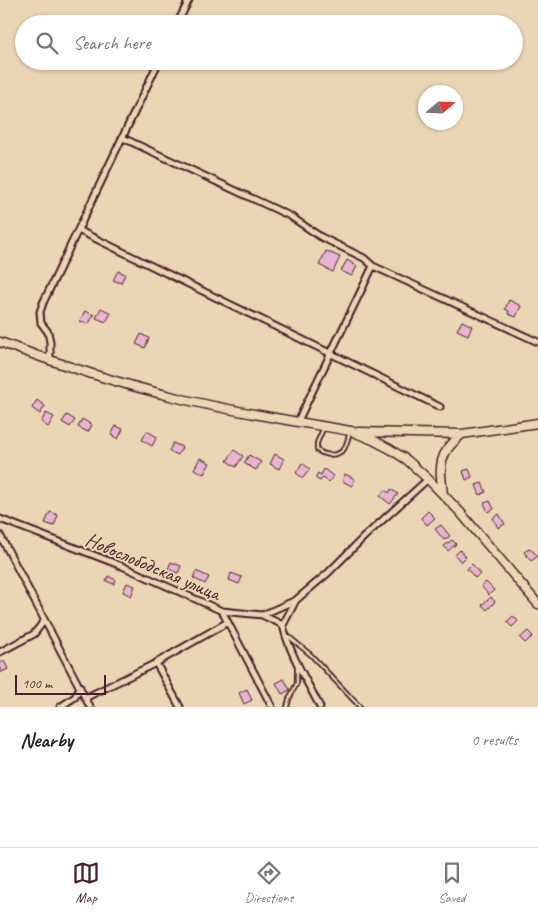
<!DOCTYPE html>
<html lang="en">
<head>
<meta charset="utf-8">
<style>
	:root { --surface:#fff; --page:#f2f2f2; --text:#222; --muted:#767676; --line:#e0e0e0; --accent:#4a1f2b }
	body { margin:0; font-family:Caveat,sans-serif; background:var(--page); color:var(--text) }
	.compass { position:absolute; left:418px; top:85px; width:45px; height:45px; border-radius:50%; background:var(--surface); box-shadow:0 1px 4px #0004; rotate:71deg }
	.scale { position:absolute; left:15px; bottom:12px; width:91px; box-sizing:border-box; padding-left:5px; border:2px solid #4a1f2b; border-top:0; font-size:14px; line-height:18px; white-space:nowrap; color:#4a1f2b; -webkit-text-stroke:4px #ead6b4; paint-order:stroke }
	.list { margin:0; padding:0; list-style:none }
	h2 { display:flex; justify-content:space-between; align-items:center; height:65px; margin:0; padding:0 20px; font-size:21px }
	h2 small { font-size:16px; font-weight:400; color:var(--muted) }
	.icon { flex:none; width:28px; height:28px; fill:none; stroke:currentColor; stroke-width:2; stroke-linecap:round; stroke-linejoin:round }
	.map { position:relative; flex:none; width:538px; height:707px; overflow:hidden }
	.search { position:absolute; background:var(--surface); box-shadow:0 1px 4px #0004; left:15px; right:15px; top:15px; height:55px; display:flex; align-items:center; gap:12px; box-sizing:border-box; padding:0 18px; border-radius:28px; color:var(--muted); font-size:19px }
	.sheet { height:140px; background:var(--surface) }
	nav { display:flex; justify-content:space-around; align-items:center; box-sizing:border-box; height:70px; border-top:1px solid var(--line); background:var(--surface); font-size:14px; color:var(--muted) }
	nav a { display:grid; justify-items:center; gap:2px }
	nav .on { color:var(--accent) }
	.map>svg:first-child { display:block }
</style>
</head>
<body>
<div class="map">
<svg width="538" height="707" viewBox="0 0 538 707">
	<rect width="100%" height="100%" fill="#ead6b4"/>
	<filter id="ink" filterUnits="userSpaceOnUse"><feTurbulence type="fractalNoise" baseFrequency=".02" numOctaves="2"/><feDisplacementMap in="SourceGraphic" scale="10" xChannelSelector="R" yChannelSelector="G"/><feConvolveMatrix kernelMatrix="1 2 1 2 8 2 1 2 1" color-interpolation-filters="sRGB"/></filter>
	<g filter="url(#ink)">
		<!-- building -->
		<path fill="#e8b4d1" stroke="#4a1f2b" d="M326 251 340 257 333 272 319 265Z
			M347 260 357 266 352 276 341 271Z
			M118 271 125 274 121 283 113 280Z
			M509 300 521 306 516 317 508 314 509 311 505 309Z
			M101 308 111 313 106 322 96 318Z
			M85 311 94 315 88 325 80 321Z
			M462 321 472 326 468 335 457 330Z
			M141 334 149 338 145 348 136 344Z
			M37 400 45 406 40 414 32 408Z
			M46 413 54 417 48 427 41 422Z
			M67 415 75 420 70 427 62 422Z
			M82 419 92 425 88 432 78 427Z
			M116 426 123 429 118 439 111 435Z
			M147 431 157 437 152 446 142 440Z
			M173 443 182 447 178 455 169 451Z
			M234 450 243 456 236 467 227 461Z
			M275 454 284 459 279 469 270 464Z
			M249 455 261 462 256 470 244 463Z
			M200 458 210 463 204 474 194 469Z
			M302 463 310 469 303 478 296 473Z
			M324 469 333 476 329 482 323 478 320 481 315 478 318 473 321 475Z
			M469 469 472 477 466 480 463 471Z
			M345 474 355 479 352 486 342 481Z
			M482 483 486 492 480 495 476 485Z
			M391 489 398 494 390 504 380 496 385 490 389 493Z
			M490 501 494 509 488 512 484 503Z
			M428 511 435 518 427 525 421 518Z
			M50 512 58 515 54 526 45 523Z
			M499 514 505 524 498 528 493 518Z
			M441 525 450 536 444 540 435 529Z
			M452 540 456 544 448 551 444 546Z
			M529 548 538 556 531 561 524 552Z
			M460 550 466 557 461 562 455 555Z
			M171 562 181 566 178 573 168 569Z
			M472 564 480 574 475 578 467 569Z
			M196 571 209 577 205 584 193 578Z
			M231 573 242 577 239 584 229 580Z
			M108 576 116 580 114 584 106 581Z
			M486 582 494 590 489 595 481 586Z
			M127 583 135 586 131 596 123 592Z
			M491 597 495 602 487 610 482 605Z
			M513 616 518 621 512 627 507 622Z
			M528 631 533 636 525 643 520 638Z
			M4 661 8 669 0 673V663Z
			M284 679 290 690 282 694 276 683Z
			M247 689 252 700 244 704 239 693Z"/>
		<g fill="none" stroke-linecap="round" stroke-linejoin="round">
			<defs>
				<path id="lane" d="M323 429 317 443V450C325 456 337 457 344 449 347 444 348 437 350 433
					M288 636 311 655 360 707
					M287 707 289 699 297 683V666"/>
				<path id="street" d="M177 24 189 0
					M123 138 290 216 321 237 364 258 373 266 298 421
					M78 230 440 407
					M373 266 538 342
					M50 361V342L48 332 41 323 40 312 43 303 159 61
					M0 519 122 566 222 611 272 707
					M0 535 90 707
					M222 611 262 615 296 600 328 573 364 537 428 479
					M262 615 283 625C289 653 307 681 320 707
					M283 625 296 600
					M0 652 34 634 44 621
					M156 663 180 707
					M85 698 156 663 228 622
					M60 707 75 697 80 687"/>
				<path id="secondary" d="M0 342C58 364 117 383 178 398 235 412 293 421 351 431L373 440 390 449 407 460 428 479 460 512 538 604
					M358 432 462 434 538 423
					M443 494C439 465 438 454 462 434"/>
			</defs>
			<!-- lane casing -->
			<use href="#lane" stroke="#4a1f2b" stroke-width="6"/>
			<!-- street casing -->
			<use href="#street" stroke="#4a1f2b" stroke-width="9"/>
			<!-- secondary casing -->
			<use href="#secondary" stroke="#4a1f2b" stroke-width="11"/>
			<!-- lane -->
			<use href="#lane" stroke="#ead6b4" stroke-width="2.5"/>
			<!-- street -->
			<use href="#street" stroke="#ead6b4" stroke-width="5"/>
			<!-- secondary -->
			<use href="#secondary" stroke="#ead6b4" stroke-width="8"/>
		</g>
	</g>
	<g text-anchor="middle" stroke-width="4" stroke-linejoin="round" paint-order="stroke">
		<!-- street labels -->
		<g font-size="20" fill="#4a1f2b" stroke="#ead6b4">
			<text transform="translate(153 566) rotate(23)" y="7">Новослободская улица</text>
		</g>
	</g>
</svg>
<svg class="compass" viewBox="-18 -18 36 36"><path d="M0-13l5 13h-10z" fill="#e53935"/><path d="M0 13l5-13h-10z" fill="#767676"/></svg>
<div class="scale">100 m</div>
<div class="search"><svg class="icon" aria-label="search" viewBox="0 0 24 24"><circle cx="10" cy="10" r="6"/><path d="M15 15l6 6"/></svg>Search here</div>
</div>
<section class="sheet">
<h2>Nearby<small>0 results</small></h2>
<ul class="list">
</ul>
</section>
<nav>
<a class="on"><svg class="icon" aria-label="map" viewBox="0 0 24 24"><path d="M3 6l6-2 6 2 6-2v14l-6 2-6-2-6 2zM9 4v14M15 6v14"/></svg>Map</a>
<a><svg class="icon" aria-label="directions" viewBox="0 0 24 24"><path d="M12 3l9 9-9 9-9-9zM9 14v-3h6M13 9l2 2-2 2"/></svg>Directions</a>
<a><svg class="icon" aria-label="saved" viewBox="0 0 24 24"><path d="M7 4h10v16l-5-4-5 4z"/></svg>Saved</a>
</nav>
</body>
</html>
